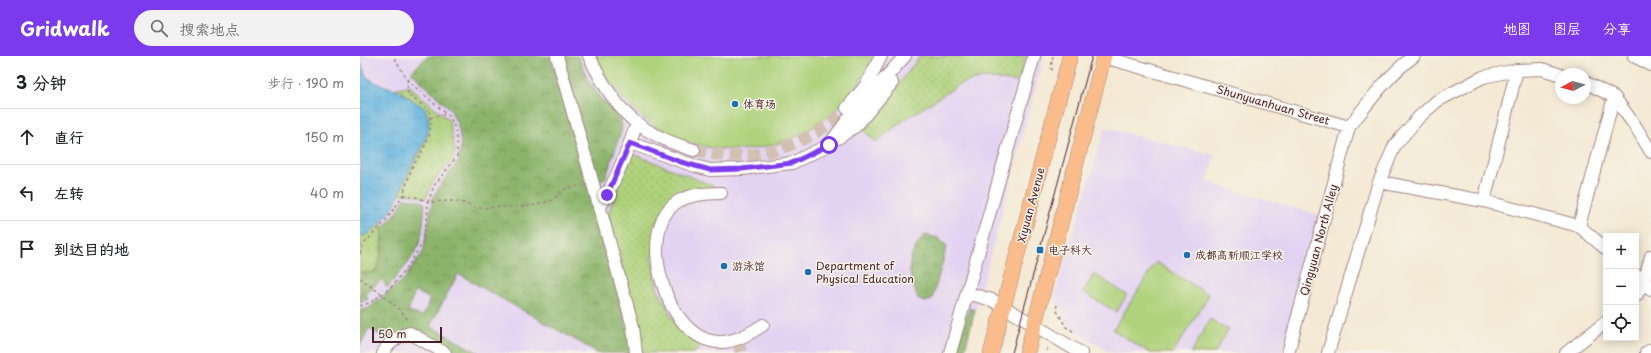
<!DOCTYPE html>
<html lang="zh">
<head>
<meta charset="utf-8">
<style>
	:root { --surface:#fff; --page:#f2f2f2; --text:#202124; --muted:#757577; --line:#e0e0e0; --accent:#7c3aed }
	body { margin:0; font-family:"Playpen Sans","LXGW WenKai TC",sans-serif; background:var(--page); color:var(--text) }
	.controls { position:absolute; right:12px; bottom:12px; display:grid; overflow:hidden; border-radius:0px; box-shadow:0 2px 10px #0003 }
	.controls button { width:36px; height:36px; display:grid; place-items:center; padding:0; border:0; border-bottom:1px solid var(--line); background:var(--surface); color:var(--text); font:20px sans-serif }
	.compass { position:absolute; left:1195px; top:12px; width:36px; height:36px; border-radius:50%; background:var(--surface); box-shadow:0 2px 10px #0003; rotate:263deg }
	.scale { position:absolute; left:12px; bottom:10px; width:70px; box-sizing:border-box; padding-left:4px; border:2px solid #4a1f2b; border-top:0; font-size:11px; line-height:14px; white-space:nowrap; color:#4a1f2b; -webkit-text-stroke:3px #f7f3e8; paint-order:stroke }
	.stop { position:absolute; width:12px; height:12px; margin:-9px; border:3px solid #7c3aed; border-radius:50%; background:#fff }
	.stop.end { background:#7c3aed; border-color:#fff; box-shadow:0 1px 4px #0008 }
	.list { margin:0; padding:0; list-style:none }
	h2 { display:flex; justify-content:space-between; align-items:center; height:52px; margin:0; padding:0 16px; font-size:17px }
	h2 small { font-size:13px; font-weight:400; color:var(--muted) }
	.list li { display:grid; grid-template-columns:26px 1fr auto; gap:12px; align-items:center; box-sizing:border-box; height:56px; padding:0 16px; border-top:1px solid var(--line) }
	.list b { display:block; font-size:15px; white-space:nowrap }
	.list em { font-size:13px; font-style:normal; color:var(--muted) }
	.icon { flex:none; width:22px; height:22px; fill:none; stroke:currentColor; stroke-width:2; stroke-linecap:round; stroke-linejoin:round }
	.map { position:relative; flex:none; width:1291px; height:297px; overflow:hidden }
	header { display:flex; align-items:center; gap:24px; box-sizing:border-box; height:56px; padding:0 20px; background:var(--accent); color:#fff }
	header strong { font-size:19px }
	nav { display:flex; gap:22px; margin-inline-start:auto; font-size:14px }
	.search { width:280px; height:36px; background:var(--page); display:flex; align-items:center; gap:10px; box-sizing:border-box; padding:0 14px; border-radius:22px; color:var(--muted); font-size:15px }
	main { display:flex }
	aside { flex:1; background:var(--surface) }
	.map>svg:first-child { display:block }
</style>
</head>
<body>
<header>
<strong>Gridwalk</strong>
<div class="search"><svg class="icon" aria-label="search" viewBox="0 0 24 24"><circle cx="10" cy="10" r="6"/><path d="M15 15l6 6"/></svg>搜索地点</div>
<nav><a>地图</a><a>图层</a><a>分享</a></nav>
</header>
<main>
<aside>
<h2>3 分钟<small>步行 · 190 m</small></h2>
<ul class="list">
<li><svg class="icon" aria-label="ahead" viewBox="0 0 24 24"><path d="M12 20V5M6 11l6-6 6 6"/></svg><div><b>直行</b></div><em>150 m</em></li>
<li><svg class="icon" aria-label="left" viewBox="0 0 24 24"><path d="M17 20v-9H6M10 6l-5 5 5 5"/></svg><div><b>左转</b></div><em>40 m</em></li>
<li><svg class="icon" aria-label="arrive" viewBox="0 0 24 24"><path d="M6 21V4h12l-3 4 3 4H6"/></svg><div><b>到达目的地</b></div></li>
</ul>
</aside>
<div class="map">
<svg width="1291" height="297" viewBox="0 0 1291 297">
	<defs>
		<pattern id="grass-dots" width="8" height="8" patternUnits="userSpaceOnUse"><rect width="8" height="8" fill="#afd27b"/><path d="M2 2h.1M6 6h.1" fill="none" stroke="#98b46a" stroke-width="1.8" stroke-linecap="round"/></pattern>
		<pattern id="forest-crowns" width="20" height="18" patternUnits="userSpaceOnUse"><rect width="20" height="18" fill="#8bb46b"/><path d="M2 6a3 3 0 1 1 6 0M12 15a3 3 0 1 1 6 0" fill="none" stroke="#749258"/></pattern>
		<pattern id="water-ripples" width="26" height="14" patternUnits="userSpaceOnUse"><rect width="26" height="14" fill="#63b3de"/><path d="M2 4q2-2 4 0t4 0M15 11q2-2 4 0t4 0" fill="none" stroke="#5491b4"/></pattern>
	</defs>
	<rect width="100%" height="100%" fill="#f7f3e8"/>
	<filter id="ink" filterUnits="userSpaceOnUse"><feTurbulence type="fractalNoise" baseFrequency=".025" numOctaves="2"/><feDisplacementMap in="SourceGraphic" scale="8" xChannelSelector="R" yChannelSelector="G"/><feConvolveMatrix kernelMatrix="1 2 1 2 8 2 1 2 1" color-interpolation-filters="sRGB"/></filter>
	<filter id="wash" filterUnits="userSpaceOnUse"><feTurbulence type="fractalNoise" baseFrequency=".012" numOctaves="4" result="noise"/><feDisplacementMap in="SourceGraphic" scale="16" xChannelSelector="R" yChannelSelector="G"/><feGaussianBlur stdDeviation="0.9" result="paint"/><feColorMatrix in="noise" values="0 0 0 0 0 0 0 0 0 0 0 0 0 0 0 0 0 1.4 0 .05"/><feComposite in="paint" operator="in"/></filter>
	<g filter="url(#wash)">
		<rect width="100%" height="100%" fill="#f4e9d4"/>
		<!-- built -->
		<path fill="#e3d3f2" d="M0 0H684L604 297H0Z
			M745 72 855 99 847 126 959 159 923 297H752L709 271 694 240Z"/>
		<!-- grass -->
		<path fill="url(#grass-dots)" stroke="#7c7853" d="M560 0H666L658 26 623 22 602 27 541 66 516 86 504 75Z
			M50 29 53 33 89 64 95 94 93 103 73 126 66 142 53 139 40 138 51 111 62 93 68 76 64 52 34 33Z
			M271 97 356 131 348 132 313 145 292 203 297 232 317 271 332 281 342 285 338 294 334 297H283L279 276 248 158Z
			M22 166C21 182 23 199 16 215L8 217 0 216V181L10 177Z"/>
		<!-- forest -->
		<path fill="url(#forest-crowns)" stroke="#6a6a4b" fill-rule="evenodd" d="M68 0H190L267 271 271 297H235V295L98 218 70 270 119 297H93L56 277 28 284 9 272 0 290V254L9 252 44 223 63 196 73 141 83 125 99 105 101 88 98 70 90 53 51 16ZM55 235 70 243 63 260 48 256Z
			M199 0H218L228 24 241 43 261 63 262 73 246 121 236 129Z
			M44 142 58 144 65 147C64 160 63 173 60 185 55 203 38 218 27 232L22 223 6 237 8 243 0 247V216L8 217 16 215 21 199 22 172 37 156Z
			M565 179 578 182 587 190 572 244 565 246 558 243C547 215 545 202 565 179Z
			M609 252 615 254 604 297H596Z"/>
		<!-- garden -->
		<path fill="#afd27b" stroke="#7c7853" d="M236 0H513C507 18 495 34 482 48 423 109 327 109 268 48 255 34 242 18 236 0Z
			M796 206 849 239 813 297H790L753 274Z
			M734 218 767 239 756 256 723 236Z
			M850 263 868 274 855 297H831Z"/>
		<!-- water -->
		<path fill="url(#water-ripples)" stroke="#566984" d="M0 5 6 20 14 26 40 35 64 52 67 57 69 66 68 76 65 85 51 111 35 148 28 159 10 177 0 181Z"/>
	</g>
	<g filter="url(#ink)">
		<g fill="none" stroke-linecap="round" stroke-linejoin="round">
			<!-- minor-tunnel -->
			<path stroke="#d2c1b2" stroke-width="12" stroke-dasharray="12 6" stroke-linecap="butt" d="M334 94C390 109 440 93 484 56
				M378 284 381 297"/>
			<defs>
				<path id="minor" d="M197 0 267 249 273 271 276 297
					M229 0C240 23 257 53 278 68 294 80 314 88 334 94
					M1274 0 1291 9
					M744 1 989 71C1009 46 1028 19 1054 0
					M1225 26 1254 41 1276 71 1291 96
					M487 52 507 28 521 0
					M478 82 497 69 532 27
					M270 87 335 110 350 114 382 113 432 107 469 89 489 62 545 0
					M1019 126 1124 145 1219 170 1246 193
					M361 137C346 137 331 138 317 146 274 174 306 287 361 286 376 286 391 277 403 269
					M1124 145 1157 14
					M240 151C256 125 267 96 277 67
					M1219 170 1254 41
					M1276 219 1291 233
					M607 237 632 244 721 297
					M1276 240 1284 226 1291 200
					M23 297C30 285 37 281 50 277L85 297
					M590 297 674 0
					M928 297 989 71
					M968 297 1019 126 1035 89 1059 61 1077 45 1123 21 1157 14 1182 13 1201 19
					M1206 297 1246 266
					M1286 297 1291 294"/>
				<path id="major" d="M631 297 710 0
					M667 297 744 0"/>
			</defs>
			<!-- minor casing -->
			<use href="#minor" stroke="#9f8480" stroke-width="14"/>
			<!-- major casing -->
			<use href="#major" stroke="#9f8480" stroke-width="16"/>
			<!-- path -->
			<path stroke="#9f8480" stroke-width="1.5" stroke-dasharray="3 3" stroke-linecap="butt" d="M693 0 691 12 693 15
				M70 62 86 58
				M43 139 56 141 68 146 91 145 105 147 116 152 172 150 193 144 203 134 222 129
				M0 198 2 190 27 163 43 139 52 111 63 94 70 77 71 69 69 55 65 51 48 39 47 24
				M0 222C14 233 41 251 49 266
				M697 249 696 253 706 271 713 275
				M0 250 11 246 21 239 32 230 48 210 62 188 67 163 68 146 74 130 97 100C97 86 97 71 89 60L49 26 33 0
				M687 292 688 297"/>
			<!-- minor -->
			<use href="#minor" stroke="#fff" stroke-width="12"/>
			<!-- major -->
			<use href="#major" stroke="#fabc8b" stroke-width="15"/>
			<!-- tram -->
			<path stroke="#4a1f2b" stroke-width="1" d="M652 297 732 0"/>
		</g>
	</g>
	<g fill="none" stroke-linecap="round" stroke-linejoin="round" filter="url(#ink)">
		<!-- route -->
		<path stroke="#7c3aed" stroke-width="5" d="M247 139 270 87 321 106 350 114 382 113 432 107 469 89"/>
	</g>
	<!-- markers -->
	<g fill="#1f6fb2" stroke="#f7f3e8" stroke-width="1.5">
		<circle cx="375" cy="48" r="4"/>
		<rect x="676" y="190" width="8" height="8" rx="2"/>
		<circle cx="827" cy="199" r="4"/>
		<circle cx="364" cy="210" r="4"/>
		<circle cx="448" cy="216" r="4"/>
	</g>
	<g text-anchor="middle" stroke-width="3" stroke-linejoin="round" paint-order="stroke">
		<!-- poi labels -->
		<g font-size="11" fill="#4a1f2b" stroke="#f7f3e8" text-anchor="start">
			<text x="383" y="52">体育场</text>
			<text x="688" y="198">电子科大</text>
			<text x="835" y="203">成都高新顺江学校</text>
			<text x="372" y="214">游泳馆</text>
			<text x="456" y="214">Department of<tspan x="456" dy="13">Physical Education</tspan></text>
		</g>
		<!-- street labels -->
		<g font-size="11" fill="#4a1f2b" stroke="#f7f3e8">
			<text transform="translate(913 49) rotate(16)" y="4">Shunyuanhuan Street</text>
			<text transform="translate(671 149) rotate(-75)" y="4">Xiyuan Avenue</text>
			<text transform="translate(959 184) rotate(-75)" y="4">Qingyuan North Alley</text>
		</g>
	</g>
</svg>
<div class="controls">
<button>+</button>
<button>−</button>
<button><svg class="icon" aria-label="locate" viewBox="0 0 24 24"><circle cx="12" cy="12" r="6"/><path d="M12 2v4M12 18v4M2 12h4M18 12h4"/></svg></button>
</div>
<svg class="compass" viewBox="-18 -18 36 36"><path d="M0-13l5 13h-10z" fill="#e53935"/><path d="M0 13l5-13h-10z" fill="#757577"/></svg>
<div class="scale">50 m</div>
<div class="stop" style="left:469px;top:89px"></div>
<div class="stop end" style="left:247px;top:139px"></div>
</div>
</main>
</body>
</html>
